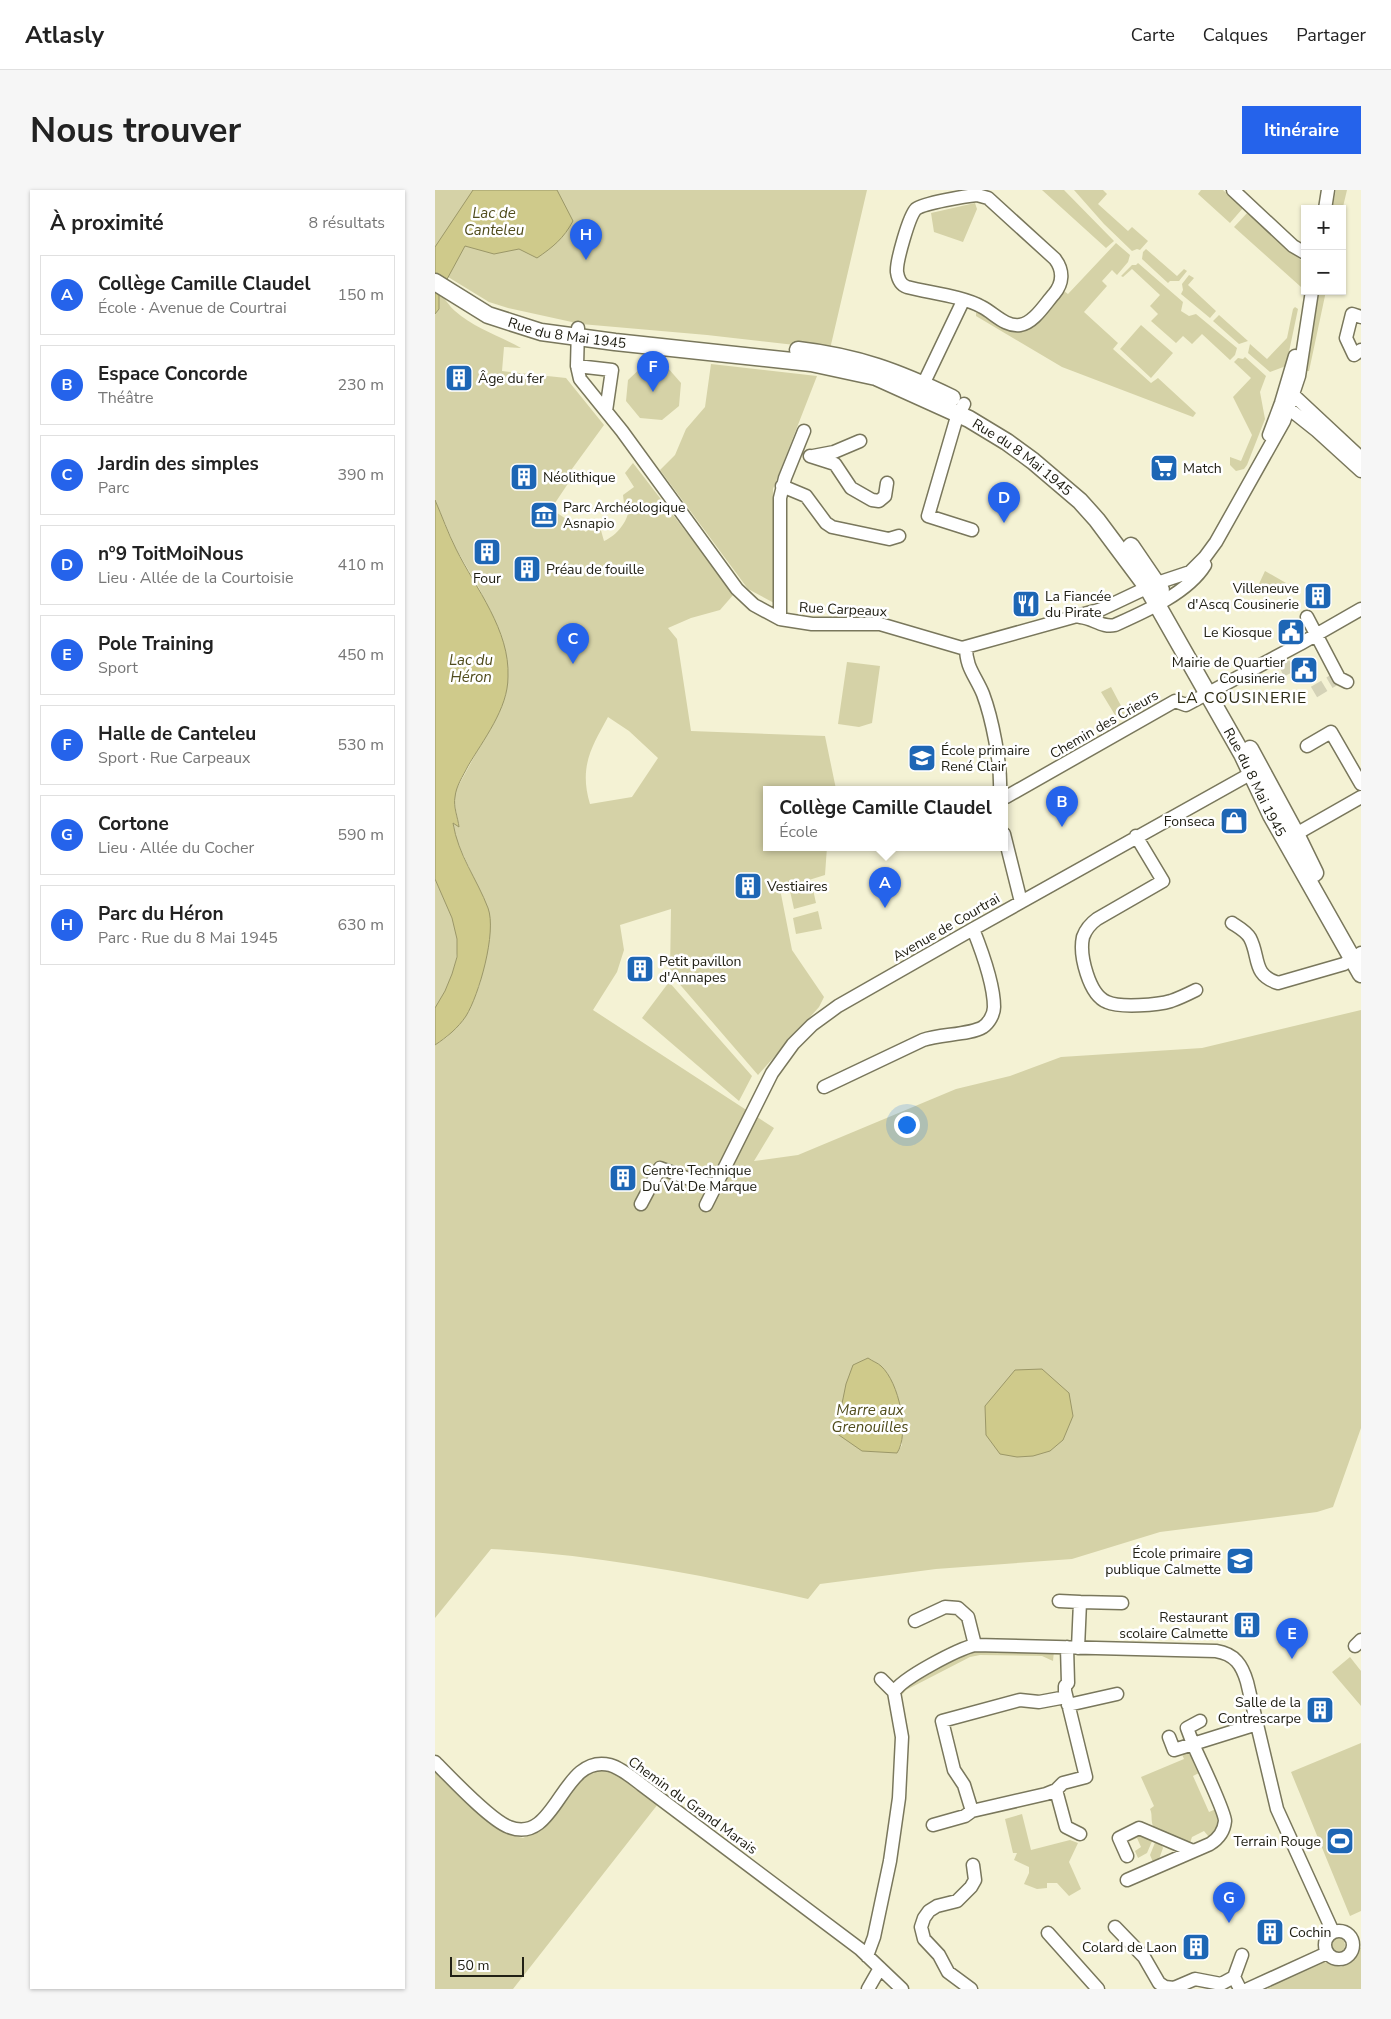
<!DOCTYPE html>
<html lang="fr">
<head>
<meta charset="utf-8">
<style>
	:root { --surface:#fff; --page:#f6f6f6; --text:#222; --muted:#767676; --line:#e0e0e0; --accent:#2563eb }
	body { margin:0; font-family:"Nunito Sans",sans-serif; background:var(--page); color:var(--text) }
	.controls { position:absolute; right:15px; top:15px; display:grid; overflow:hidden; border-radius:0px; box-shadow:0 1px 4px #0004 }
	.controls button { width:45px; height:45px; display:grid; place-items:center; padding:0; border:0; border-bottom:1px solid var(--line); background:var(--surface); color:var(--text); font:25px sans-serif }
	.scale { position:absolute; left:15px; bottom:12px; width:74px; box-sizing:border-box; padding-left:5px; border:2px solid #212015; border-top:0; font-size:14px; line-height:18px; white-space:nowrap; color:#212015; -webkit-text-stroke:4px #fff; paint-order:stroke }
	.you { position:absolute; left:471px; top:934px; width:18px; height:18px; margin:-12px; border:4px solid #fff; border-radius:50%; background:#1a73e8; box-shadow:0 0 0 8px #1a73e833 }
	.badge { display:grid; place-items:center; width:32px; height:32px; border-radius:50%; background:var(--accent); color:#fff; font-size:16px; font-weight:700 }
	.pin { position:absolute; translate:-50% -41px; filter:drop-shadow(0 1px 2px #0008) }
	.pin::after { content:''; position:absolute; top:26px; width:18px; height:15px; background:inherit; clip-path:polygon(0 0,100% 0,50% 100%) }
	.popup { position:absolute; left:328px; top:596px; width:245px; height:65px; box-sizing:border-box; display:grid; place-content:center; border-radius:0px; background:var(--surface); filter:drop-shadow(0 1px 4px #0005); font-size:16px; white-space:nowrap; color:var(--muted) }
	.popup b { font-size:19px; color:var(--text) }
	.popup::after { content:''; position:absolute; left:50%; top:100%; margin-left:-10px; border:10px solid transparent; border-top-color:var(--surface) }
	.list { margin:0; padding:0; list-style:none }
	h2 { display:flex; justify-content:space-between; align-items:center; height:65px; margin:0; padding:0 20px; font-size:21px }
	h2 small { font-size:16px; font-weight:400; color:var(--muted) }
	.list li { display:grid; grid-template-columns:32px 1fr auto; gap:15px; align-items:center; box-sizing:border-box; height:80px; margin:0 10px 10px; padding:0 10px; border:1px solid var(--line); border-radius:0px }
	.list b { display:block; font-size:19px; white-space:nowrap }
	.list p { margin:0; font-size:16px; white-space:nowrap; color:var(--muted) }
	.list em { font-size:16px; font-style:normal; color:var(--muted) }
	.map { position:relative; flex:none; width:926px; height:1799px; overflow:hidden; border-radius:0px }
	header { display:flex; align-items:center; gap:30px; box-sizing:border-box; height:70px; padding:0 25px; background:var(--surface); border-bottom:1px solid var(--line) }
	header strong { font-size:24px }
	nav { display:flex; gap:28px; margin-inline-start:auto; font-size:18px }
	.intro { display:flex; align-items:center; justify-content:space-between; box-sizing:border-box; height:120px; padding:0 30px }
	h1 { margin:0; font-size:35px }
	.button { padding:12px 22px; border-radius:0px; background:var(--accent); color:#fff; font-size:18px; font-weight:700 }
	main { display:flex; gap:30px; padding:0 30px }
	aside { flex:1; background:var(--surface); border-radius:0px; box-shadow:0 1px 4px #0004 }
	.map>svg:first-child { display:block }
</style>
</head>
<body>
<header>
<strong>Atlasly</strong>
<nav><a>Carte</a><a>Calques</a><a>Partager</a></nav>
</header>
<div class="intro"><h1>Nous trouver</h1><a class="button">Itinéraire</a></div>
<main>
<aside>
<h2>À proximité<small>8 résultats</small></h2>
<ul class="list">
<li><span class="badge">A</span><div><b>Collège Camille Claudel</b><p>École · Avenue de Courtrai</p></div><em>150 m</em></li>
<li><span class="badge">B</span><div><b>Espace Concorde</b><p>Théâtre</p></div><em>230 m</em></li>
<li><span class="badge">C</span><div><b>Jardin des simples</b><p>Parc</p></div><em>390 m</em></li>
<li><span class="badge">D</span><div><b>n°9 ToitMoiNous</b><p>Lieu · Allée de la Courtoisie</p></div><em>410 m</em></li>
<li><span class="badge">E</span><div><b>Pole Training</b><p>Sport</p></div><em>450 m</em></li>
<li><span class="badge">F</span><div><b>Halle de Canteleu</b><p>Sport · Rue Carpeaux</p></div><em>530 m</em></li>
<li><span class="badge">G</span><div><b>Cortone</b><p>Lieu · Allée du Cocher</p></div><em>590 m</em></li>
<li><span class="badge">H</span><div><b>Parc du Héron</b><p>Parc · Rue du 8 Mai 1945</p></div><em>630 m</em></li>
</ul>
</aside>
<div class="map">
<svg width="926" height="1799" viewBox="0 0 926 1799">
	<rect width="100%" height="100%" fill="#f4f2d4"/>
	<!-- green -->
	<path fill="#d5d2a7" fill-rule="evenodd" d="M0 0H432L395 159 272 145 146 134 73 118 54 112 0 79Z
		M607 0H629L679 51 671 58Z
		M639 0H668L672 4 663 14 693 41 697 37 713 51 705 60 702 59 697 61 669 34Z
		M766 0H788L808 18 795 33 763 4Z
		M901 0H912L907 21V19H897Z
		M540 13 542 19 528 52 499 42 496 23Z
		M813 22 870 74 866 97 799 37Z
		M681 53 695 65 693 72 682 85 677 80 667 91 672 96 649 122 683 153 678 159 716 193 723 188 761 223 758 227 627 177 541 126V123H545L589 140 595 138 629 101 633 104Z
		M711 59 742 86 749 79 752 81 744 91H735L733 93 707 69 708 62Z
		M703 73 748 112 746 121 754 126 761 124 802 158 800 165 795 170 767 144 757 154 748 146 741 153 716 131 723 124 715 116 725 105 697 79 688 87 686 86 697 75H701Z
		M754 85 759 88 753 95 781 121 775 128 746 104 748 100 747 94Z
		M883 101H891L874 181H870Z
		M4 104C11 109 14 116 20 121 39 138 65 146 86 158L69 157 67 181 131 188 169 235 134 283 138 286 116 319 151 342 158 332 165 337 169 351C183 345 195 329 194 314L189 313 188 305 199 297 190 283 198 273 299 404 285 420 256 428 233 438 242 449 256 541 390 546 401 599H331V657H392L390 685 345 699 357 760 389 807 384 817 323 885 235 783 236 719 185 735 189 760 182 782 158 820 339 938 319 971 363 965 521 899 575 886 626 867 767 858 926 820V1238L898 1317 882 1322 725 1342 637 1369 501 1379 385 1394 373 1409C269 1385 163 1365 56 1359L0 1428V855L12 847 31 825 45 794 49 770 37 684 21 649 18 633 24 636 19 610 21 600 62 525 71 505 67 448 44 398 21 359 0 310V124L4 119ZM173 527 194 541 223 568 197 607 155 614C144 577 156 558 173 527ZM409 1206 467 1242V1255L462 1263 401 1243Z
		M860 117 863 119 851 176 835 182 813 163 815 154 832 169 852 148 858 119Z
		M784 125 813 151 804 154 778 131Z
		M706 135 738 163 716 188 685 159Z
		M810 167 831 186 825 202 830 229 812 275 809 279 801 281 795 275V267L806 271 817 245 798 207 816 188 799 172 803 168 808 169Z
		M276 174 382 186 338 299 339 413 313 399 225 280 240 265 251 239 270 217Z
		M209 175 232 177 246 193 244 216 227 230 205 228 191 211 193 190Z
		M830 381 851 393 828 405 823 396Z
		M412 472 445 476 437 533 424 537 403 534Z
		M676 497 692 527 680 525 666 502Z
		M0 689C8 708 20 728 22 748 25 771 13 800 0 818Z
		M377 695 381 713 359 719 355 701Z
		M383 721 387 739 361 744 358 728Z
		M234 792 317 886 304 911 207 828Z
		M536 1461H619L618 1471 607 1466 545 1465 535 1467 471 1500 465 1507 466 1499 524 1465Z
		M915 1467 926 1481V1516L897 1482Z
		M926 1553V1721L915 1726 856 1582Z
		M746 1562C758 1562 760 1573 764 1583L758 1586 774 1622 781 1619C784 1630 783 1640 774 1647L769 1641 757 1647 755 1653 719 1638C715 1631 718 1625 715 1619L719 1616 706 1587 749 1569Z
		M0 1579 58 1633 72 1644 88 1648C94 1645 104 1642 109 1638 125 1622 142 1573 171 1581 191 1587 207 1603 223 1614L78 1799H0Z
		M587 1624 596 1660 635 1650 643 1653 634 1672 646 1699 634 1706 622 1693H612V1698L602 1699 589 1694 594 1683V1677L579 1670 582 1663H578L570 1629Z
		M701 1644 718 1649 712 1663 703 1668 700 1661 706 1657 702 1648 695 1651Z
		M721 1650 726 1653 728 1658 724 1669 718 1672 715 1665Z
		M896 1755a7 7 0 1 1 14 0a7 7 0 1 1-14 0Z
		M926 1757V1799H833L832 1796 882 1773 889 1772 906 1777 914 1773Z"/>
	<!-- water -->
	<path fill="#cfca8b" stroke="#9b9768" d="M38 0H122L138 31C129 48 118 57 102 68L84 59 59 64 30 56 4 104V119L0 124V57Z
		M0 310C7 326 13 343 21 359 41 399 75 440 73 487 73 519 48 550 33 576 28 586 21 596 20 607 18 616 23 628 24 637L18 633C23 665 42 689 53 718 62 742 44 805 31 826 23 838 12 847 0 855V818L10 801 17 784 22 767V749L17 728 0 689Z
		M433 1168C437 1171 443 1173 446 1176 464 1192 475 1244 462 1263L427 1261 401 1243 411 1194 418 1175Z
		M607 1179 634 1203 638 1226 628 1250 615 1261 598 1266 582 1267 565 1264 551 1245 550 1216 580 1180Z"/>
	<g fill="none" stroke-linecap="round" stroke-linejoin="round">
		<!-- minor-tunnel -->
		<path stroke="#d4d2b7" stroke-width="12" stroke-dasharray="12 6" stroke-linecap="butt" d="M849 473 855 485
			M879 502 899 490"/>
		<defs>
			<path id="minor" d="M798 0 858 56 870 63
				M542 5 553 8 620 69C629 81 628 93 619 104 610 114 599 133 585 135 570 137 559 123 547 117 527 106 495 103 472 97 466 95 463 89 462 82 461 72 474 26 481 19 489 13 531 6 542 5Z
				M890 19 893 0
				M926 127 917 124 911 148 919 165 926 160
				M143 138 142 176 145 189 187 241 302 399 319 415 345 429 377 434H445L527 458 667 419 722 393 755 382 770 367 781 352 849 231 864 186 877 101
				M142 176 177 180 171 221
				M853 200 926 268
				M484 203 528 111
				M529 214 521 230 493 326 537 340
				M848 214 882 241 926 281
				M834 245 846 213 860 166
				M375 266 400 274 416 298 437 310 444 311 450 306 452 293
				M378 266 399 262 425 251
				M347 296 371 306 391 333 397 337 454 349 464 346
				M645 427C658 428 667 438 680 435 709 422 753 403 770 375
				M872 427 904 488 912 492
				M345 429V308L350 288 369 241
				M531 457C531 478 540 485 548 504 557 528 566 573 565 599
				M872 556 896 542 926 594
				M569 606 571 607 740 511 751 515 865 454 926 419
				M569 644 586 712
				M701 646 728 691 662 729C655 734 651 739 648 747 644 765 654 805 672 812 685 818 723 815 736 811 745 808 753 804 761 800
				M854 648 926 607
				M797 733C803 737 811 741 815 748 825 767 817 785 843 793L909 774 926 763
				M389 897 488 850C505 844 535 845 548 837 554 833 559 824 559 817 559 795 546 759 538 739
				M206 1014 225 978 257 990 281 995
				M271 1015 337 883 358 854 377 835 403 816 538 739 824 579
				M624 1411 645 1412 643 1458
				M645 1412 687 1413
				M480 1431 510 1417 523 1418 533 1427 540 1455
				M920 1456 926 1450
				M446 1489 459 1502
				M631 1507 604 1512 585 1510 507 1531 519 1580 529 1595 537 1621 611 1604 621 1600 628 1593 651 1587 630 1501V1496L633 1493 632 1457
				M633 1515 682 1504
				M734 1547 739 1560 758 1554 752 1538 765 1531
				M0 1572C16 1588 55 1630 74 1637 122 1656 126 1563 175 1575 186 1578 198 1588 207 1595L425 1759 467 1799
				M621 1600 631 1637 645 1644
				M498 1635 530 1626 537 1621
				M692 1666 684 1648 704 1638 758 1661
				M692 1690 775 1654C783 1649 789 1641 790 1631 790 1621 764 1568 758 1554L822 1534
				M680 1737 709 1767 724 1793 730 1797 739 1798 760 1789 786 1794 799 1787 805 1799
				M890 1755a14 14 0 1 1 28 0a14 14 0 1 1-28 0Z
				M613 1743 663 1799
				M432 1766 439 1747 455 1671 464 1608 467 1547 459 1502C467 1488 523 1459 540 1455L781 1461C800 1464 807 1475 812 1492L842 1619 898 1742
				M799 1787 807 1765
				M433 1799 445 1778
				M536 1799 513 1782 504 1765 489 1749 486 1737 489 1728 494 1721 502 1716 522 1711 536 1697 540 1690 538 1675
				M813 1799 892 1763"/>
			<g id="major">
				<path id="s1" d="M0 92 53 125 106 142 180 152 376 173 441 187 534 229 572 252 598 271 645 311 662 330 712 397 807 564 836 625 926 784"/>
				<path d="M363 160C423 167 463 182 517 208"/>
				<path d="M696 356 726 400"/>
				<path d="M815 559 861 644 880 683"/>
			</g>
		</defs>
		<!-- minor casing -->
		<use href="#minor" stroke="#79775c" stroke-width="15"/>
		<!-- major casing -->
		<use href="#major" stroke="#79775c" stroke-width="19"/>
		<!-- minor -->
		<use href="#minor" stroke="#fff" stroke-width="12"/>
		<!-- major -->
		<use href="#major" stroke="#fff" stroke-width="16"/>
	</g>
	<!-- icons -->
	<defs>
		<symbol id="building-square" viewBox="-11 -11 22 22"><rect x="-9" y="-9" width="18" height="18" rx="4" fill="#1d66b5" stroke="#fff"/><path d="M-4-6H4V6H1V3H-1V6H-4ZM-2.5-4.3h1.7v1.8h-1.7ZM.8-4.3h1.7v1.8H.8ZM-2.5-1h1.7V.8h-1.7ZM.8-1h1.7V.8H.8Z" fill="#fff"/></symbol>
		<symbol id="supermarket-square" viewBox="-11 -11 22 22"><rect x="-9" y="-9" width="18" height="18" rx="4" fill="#1d66b5" stroke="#fff"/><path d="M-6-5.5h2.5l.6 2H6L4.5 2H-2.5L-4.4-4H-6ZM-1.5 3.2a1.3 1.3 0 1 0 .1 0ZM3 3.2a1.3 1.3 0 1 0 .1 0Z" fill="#fff"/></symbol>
		<symbol id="museum-square" viewBox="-11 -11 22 22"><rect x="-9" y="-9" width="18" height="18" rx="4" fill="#1d66b5" stroke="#fff"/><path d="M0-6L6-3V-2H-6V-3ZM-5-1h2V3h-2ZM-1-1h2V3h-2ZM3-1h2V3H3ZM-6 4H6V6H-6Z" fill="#fff"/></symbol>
		<symbol id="restaurant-square" viewBox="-11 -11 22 22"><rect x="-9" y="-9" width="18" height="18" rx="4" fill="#1d66b5" stroke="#fff"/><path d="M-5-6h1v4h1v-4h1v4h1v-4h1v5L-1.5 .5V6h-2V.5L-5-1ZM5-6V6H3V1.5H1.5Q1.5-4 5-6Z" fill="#fff"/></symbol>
		<symbol id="civic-square" viewBox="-11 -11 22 22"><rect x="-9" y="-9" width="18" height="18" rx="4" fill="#1d66b5" stroke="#fff"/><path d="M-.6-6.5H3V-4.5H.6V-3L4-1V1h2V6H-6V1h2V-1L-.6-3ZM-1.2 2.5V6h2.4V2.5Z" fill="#fff"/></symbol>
		<symbol id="school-square" viewBox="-11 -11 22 22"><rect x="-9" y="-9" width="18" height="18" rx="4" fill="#1d66b5" stroke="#fff"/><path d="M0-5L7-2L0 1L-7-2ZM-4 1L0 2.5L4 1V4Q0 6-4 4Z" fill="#fff"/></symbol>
		<symbol id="shop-square" viewBox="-11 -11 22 22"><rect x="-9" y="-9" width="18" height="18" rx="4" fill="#1d66b5" stroke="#fff"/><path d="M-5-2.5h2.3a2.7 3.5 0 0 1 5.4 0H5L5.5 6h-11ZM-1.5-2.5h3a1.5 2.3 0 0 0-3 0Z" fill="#fff"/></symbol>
		<symbol id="stadium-square" viewBox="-11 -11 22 22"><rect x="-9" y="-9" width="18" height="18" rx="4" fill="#1d66b5" stroke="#fff"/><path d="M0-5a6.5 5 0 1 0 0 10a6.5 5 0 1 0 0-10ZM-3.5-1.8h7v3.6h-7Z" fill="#fff"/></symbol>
	</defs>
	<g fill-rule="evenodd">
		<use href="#building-square" x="8" y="172" width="32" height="32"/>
		<use href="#supermarket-square" x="713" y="262" width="32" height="32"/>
		<use href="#building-square" x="73" y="271" width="32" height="32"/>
		<use href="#museum-square" x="93" y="309" width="32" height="32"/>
		<use href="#building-square" x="36" y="346" width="32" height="32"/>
		<use href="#building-square" x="76" y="363" width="32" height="32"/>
		<use href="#building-square" x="867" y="390" width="32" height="32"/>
		<use href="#restaurant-square" x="575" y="398" width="32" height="32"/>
		<use href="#civic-square" x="840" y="426" width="32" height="32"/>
		<use href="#civic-square" x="853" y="464" width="32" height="32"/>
		<use href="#school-square" x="471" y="552" width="32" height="32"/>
		<use href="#shop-square" x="783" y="615" width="32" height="32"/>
		<use href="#building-square" x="297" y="680" width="32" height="32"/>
		<use href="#building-square" x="189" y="763" width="32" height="32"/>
		<use href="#building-square" x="172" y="972" width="32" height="32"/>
		<use href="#school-square" x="789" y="1355" width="32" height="32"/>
		<use href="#building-square" x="796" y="1419" width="32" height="32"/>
		<use href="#building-square" x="869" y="1504" width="32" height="32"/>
		<use href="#stadium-square" x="889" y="1635" width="32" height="32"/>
		<use href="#building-square" x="819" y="1726" width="32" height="32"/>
		<use href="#building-square" x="745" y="1741" width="32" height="32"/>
	</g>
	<g text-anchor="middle" stroke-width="5" stroke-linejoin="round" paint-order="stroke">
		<!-- street labels -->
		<g font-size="14" fill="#212015" stroke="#fff">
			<text dy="5" stroke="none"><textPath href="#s1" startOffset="144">Rue du 8 Mai 1945</textPath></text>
			<text dy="5" stroke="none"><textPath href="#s1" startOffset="624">Rue du 8 Mai 1945</textPath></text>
			<text transform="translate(408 419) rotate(3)" y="5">Rue Carpeaux</text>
			<text transform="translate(669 534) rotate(-30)" y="5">Chemin des Crieurs</text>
			<text dy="5" stroke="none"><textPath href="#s1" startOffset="1029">Rue du 8 Mai 1945</textPath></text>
			<text transform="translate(511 737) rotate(-30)" y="5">Avenue de Courtrai</text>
			<text transform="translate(258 1615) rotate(36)" y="5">Chemin du Grand Marais</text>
		</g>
		<!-- poi labels -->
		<g font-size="14" fill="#212015" stroke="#fff" text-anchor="start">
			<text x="43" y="193">Âge du fer</text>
			<text x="748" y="283">Match</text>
			<text x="108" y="292">Néolithique</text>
			<text x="128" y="322">Parc Archéologique<tspan x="128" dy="16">Asnapio</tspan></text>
			<text x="111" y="384">Préau de fouille</text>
			<text x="52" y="393" text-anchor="middle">Four</text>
			<text x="864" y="403" text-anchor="end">Villeneuve<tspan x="864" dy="16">d'Ascq Cousinerie</tspan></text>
			<text x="610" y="411">La Fiancée<tspan x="610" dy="16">du Pirate</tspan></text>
			<text x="837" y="447" text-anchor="end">Le Kiosque</text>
			<text x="850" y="477" text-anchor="end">Mairie de Quartier<tspan x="850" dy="16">Cousinerie</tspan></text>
			<text x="506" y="565">École primaire<tspan x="506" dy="16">René Clair</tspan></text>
			<text x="780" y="636" text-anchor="end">Fonseca</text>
			<text x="332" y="701">Vestiaires</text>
			<text x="224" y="776">Petit pavillon<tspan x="224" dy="16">d'Annapes</tspan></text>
			<text x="207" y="985">Centre Technique<tspan x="207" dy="16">Du Val De Marque</tspan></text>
			<text x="786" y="1368" text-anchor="end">École primaire<tspan x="786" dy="16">publique Calmette</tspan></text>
			<text x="793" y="1432" text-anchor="end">Restaurant<tspan x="793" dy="16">scolaire Calmette</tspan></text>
			<text x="866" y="1517" text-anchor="end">Salle de la<tspan x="866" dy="16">Contrescarpe</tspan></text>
			<text x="886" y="1656" text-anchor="end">Terrain Rouge</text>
			<text x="854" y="1747">Cochin</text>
			<text x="742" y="1762" text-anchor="end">Colard de Laon</text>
		</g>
		<!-- water labels -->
		<g font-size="15" font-style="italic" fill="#504c1c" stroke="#fff">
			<text x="59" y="28">Lac de<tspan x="59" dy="17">Canteleu</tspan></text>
			<text x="36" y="475">Lac du<tspan x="36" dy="17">Héron</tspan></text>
			<text x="435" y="1225">Marre aux<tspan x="435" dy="17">Grenouilles</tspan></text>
		</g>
		<!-- quarter labels -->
		<g font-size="16" letter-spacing="1" fill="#2d2b13" stroke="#fff">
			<text x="807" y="513">LA COUSINERIE</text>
		</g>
	</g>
</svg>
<div class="controls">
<button>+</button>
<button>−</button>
</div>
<div class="scale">50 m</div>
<div class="you"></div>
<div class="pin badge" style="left:450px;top:718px">A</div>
<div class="popup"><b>Collège Camille Claudel</b>École</div>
<div class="pin badge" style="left:627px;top:637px">B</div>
<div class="pin badge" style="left:138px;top:474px">C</div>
<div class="pin badge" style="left:569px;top:333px">D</div>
<div class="pin badge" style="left:857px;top:1469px">E</div>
<div class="pin badge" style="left:218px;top:202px">F</div>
<div class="pin badge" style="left:794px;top:1733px">G</div>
<div class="pin badge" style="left:151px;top:70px">H</div>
</div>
</main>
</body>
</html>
